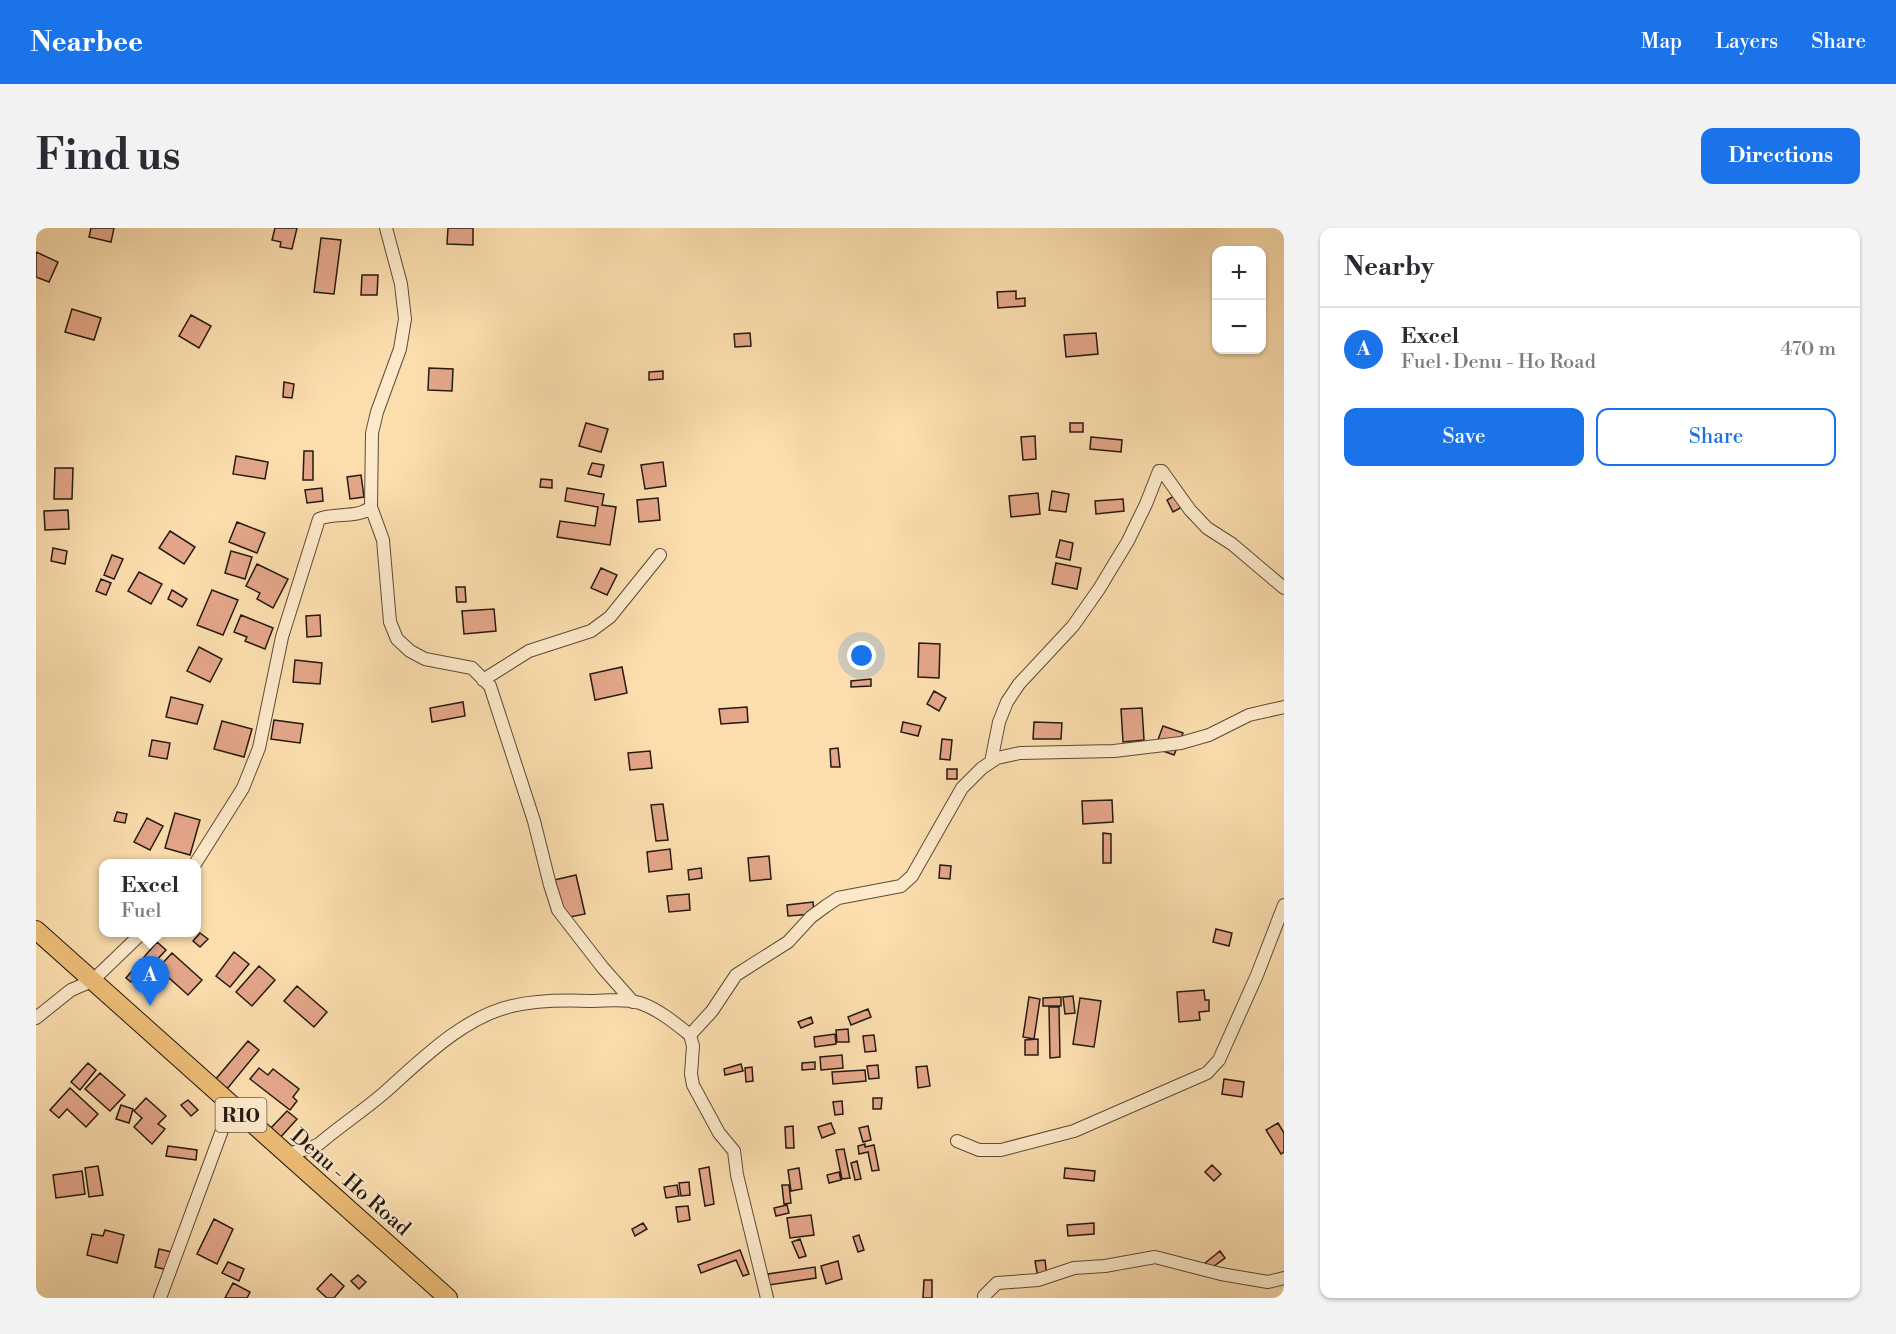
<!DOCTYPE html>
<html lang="en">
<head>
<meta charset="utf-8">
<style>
	:root { --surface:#fff; --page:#f2f2f3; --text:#2b2b33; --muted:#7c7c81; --line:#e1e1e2; --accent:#1a73e8 }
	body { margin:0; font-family:"Libre Bodoni",serif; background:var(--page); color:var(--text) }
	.controls { position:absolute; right:18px; top:18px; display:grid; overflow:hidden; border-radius:12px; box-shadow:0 2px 4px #0004 }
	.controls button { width:54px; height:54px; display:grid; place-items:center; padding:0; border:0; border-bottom:2px solid var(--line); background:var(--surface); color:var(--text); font:30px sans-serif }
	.you { position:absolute; left:826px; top:428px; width:21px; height:21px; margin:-15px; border:4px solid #fff; border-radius:50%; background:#1a73e8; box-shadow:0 0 0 9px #1a73e833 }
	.badge { display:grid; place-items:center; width:39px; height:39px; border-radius:50%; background:var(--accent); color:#fff; font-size:20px; font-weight:700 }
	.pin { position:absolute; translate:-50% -50px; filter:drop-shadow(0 2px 3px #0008) }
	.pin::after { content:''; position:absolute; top:32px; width:21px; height:18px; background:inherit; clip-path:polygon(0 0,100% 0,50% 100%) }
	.popup { position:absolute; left:63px; top:631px; width:102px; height:78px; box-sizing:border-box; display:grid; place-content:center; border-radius:12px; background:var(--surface); filter:drop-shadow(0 2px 4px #0005); font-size:20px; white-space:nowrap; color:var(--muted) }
	.popup b { font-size:22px; color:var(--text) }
	.popup::after { content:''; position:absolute; left:50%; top:100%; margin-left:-12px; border:12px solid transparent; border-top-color:var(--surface) }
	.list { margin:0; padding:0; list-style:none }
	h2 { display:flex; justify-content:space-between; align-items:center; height:78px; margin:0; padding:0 24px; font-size:26px }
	h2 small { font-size:20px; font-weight:400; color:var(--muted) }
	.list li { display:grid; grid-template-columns:39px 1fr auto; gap:18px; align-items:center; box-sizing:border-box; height:84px; padding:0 24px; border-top:2px solid var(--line) }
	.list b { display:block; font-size:22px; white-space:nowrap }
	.list p { margin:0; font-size:20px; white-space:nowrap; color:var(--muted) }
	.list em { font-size:20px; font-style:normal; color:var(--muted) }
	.actions { display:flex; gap:12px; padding:18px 24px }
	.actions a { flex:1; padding:14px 0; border:2px solid var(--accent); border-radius:12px; text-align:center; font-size:21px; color:var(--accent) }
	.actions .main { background:var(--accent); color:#fff }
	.map { position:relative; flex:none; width:1248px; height:1070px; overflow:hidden; border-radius:12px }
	header { display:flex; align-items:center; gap:36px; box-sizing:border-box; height:84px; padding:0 30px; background:var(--accent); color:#fff }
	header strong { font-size:28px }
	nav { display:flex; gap:33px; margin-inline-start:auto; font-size:21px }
	.intro { display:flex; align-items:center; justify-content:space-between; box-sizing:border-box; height:144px; padding:0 36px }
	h1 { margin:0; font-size:42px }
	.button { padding:15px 27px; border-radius:12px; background:var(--accent); color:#fff; font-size:21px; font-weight:700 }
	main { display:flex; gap:36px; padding:0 36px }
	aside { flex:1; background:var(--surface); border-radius:12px; box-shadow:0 2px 4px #0004 }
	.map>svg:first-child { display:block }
</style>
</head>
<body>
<header>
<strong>Nearbee</strong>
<nav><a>Map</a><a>Layers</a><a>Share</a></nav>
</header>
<div class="intro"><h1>Find us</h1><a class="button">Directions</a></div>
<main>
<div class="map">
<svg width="1248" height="1070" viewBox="0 0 1248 1070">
	<rect width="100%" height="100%" fill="#fbddae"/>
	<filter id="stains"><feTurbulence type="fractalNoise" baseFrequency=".00333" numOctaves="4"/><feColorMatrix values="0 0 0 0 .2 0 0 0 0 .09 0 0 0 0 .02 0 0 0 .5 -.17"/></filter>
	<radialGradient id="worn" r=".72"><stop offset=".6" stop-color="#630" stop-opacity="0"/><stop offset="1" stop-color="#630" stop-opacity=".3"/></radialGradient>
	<!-- building -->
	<path fill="#e4a689" stroke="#261a11" stroke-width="1.5" d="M55 0H78L75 14 53 9Z
		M239 0H261L256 21 244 19 245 14 236 12Z
		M412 0H437V17L411 16Z
		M285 10 305 12 298 66 278 64Z
		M0 24 22 34 13 54 0 49Z
		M326 47H342L341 67H325Z
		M980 63V71L989 70V78L962 80 961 64Z
		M36 81 65 90 58 112 29 104Z
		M155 87 175 98 163 120 143 108Z
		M714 105 715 118 699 119 698 106Z
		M1060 105 1062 126 1030 129 1028 107Z
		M393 140 417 141 416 163 392 162Z
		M627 143V151L613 152V144Z
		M248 154 258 156 256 170 247 169Z
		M550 195 572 201 565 224 543 218Z
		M1034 195H1047V204H1034Z
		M999 208 1000 231 987 232 985 209Z
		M1055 209 1086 212 1085 224 1054 221Z
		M268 223H277V252H267Z
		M200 228 232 234 229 251 197 246Z
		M627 234 630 258 609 261 605 237Z
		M556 235 568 237 565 249 552 246Z
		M19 240H37L36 271H18Z
		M325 247 328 269 314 271 311 249Z
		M505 251 516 252V260L504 259Z
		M286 260 287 273 271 275 269 262Z
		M531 260 568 266 566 277 580 279 574 317 521 309 524 293 559 298 562 279 529 273Z
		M1016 263 1033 266 1030 284 1013 282Z
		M1002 265 1004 286 975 289 973 268Z
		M1140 267 1146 279 1137 284 1131 272Z
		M622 270 624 292 603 294 601 272Z
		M1087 271 1088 283 1060 286 1059 273Z
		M32 282 33 301 9 302 8 283Z
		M201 294 229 305 221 325 193 314Z
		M134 303 159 319 148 336 123 320Z
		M1024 312 1037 315 1034 332 1020 329Z
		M17 320 31 323 29 336 15 333Z
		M195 323 216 329 209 351 189 345Z
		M76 327 87 331 78 351 68 347Z
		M1020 335 1045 340 1041 361 1016 356Z
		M221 336 252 351 237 380 221 371 224 365 210 358Z
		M565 340 581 347 571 367 555 360Z
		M103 344 126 356 115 376 92 363Z
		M65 351 75 355 70 367 60 363Z
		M420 359H429L430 374H421Z
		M136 362 151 371 146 379 132 371Z
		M176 362 202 372 187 407 161 397Z
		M458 381 460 403 428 406 426 383Z
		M205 387 237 400 229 421 209 413 211 409 198 404Z
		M284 387 285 408 271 409 270 388Z
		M883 415 904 416 903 450 882 449Z
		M163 419 186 431 174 454 151 443Z
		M259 432 286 435 284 456 257 454Z
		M586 439 591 465 559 472 554 446Z
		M835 451V458L815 459V453Z
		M898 463 910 470 903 483 891 476Z
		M135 469 167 477 161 496 130 489Z
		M427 474 429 488 396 494 394 480Z
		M711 479 712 494 685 496 683 481Z
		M1106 480 1108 512 1087 514 1085 481Z
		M238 492 267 496 264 515 235 511Z
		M186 493 216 501 208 529 178 521Z
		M867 494 885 498 882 508 865 504Z
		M998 494 1026 495 1025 511H997Z
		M1127 498 1147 505 1138 527 1119 520Z
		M906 511 916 512 914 532 904 531Z
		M116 512 134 515 131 531 113 528Z
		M802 520 804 539H795L794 521Z
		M614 523 616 540 594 542 592 525Z
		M911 541H921V551H911Z
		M1076 572 1077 594 1047 596 1046 573Z
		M627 576 632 612 620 613 615 577Z
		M81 584 91 586 89 595 78 593Z
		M139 585 164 592 154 627 129 620Z
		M111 590 127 598 114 622 98 614Z
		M1067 605 1075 606V635H1067Z
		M634 621 636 641 613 644 611 624Z
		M733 628 735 651 714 653 712 630Z
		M904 637 915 638 914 651 903 650Z
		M665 640 666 650 653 652 652 642Z
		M540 647 549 686 529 690 514 653Z
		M653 666 654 682 633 684 631 668Z
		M777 674 778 686 752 688 751 677Z
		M1180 701 1196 705 1193 718 1177 714Z
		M164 705 172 711 164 719 157 713Z
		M121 714 130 722 117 736 113 733 95 754 90 750Z
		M198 724 213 736 194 759 180 748Z
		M136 725 166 752 152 767 122 740Z
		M223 738 239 752 216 778 200 764Z
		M261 758 291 784 278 799 248 773Z
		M1168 762 1169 772H1173V783L1163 784 1164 792 1143 794 1141 764Z
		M1037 768 1039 785 1029 786 1027 769Z
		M993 769 1004 771 998 811 987 809Z
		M1025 769V778H1007V770Z
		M1044 770 1065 773 1058 819 1037 816Z
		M1013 779H1023L1024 829 1014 830Z
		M832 781 835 789 815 797 812 789Z
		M775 789 777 795 765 800 762 794Z
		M812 801 813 814H801L800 802Z
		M799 806 800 816 779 819 778 809Z
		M838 807 840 823 829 824 827 808Z
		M1002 811V827H989V812Z
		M212 813 223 822 191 861 179 852Z
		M806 827 807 840 785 842 784 829Z
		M779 834V841L766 842V835Z
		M52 835 60 842 44 862 35 854Z
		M705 836 707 843 689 847 688 841Z
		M842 837 843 850 833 851 831 838Z
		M891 838 894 858 882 860 880 839Z
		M716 839 717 853 710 854 709 840Z
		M223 840 232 847 237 841 263 861 257 869 261 873 254 882 214 851Z
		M829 842 830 853 797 856 796 844Z
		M64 845 89 867 74 883 49 861Z
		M1188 851 1208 854 1206 869 1186 866Z
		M34 860 62 886 50 899 31 881 23 890 14 882Z
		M110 870 130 888 122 896 129 901 116 916 98 899 106 890 98 883Z
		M837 870H846L845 881H837Z
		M152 872 162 882 155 888 145 877Z
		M806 873 807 886 799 887 797 874Z
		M85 877 97 881 93 895 80 891Z
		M251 883 261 891 243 911 233 902Z
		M795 895 799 905 786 910 782 899Z
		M1242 895 1248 905V924L1245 926 1230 902Z
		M757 898 758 920H750L749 899Z
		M832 898 835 912 827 914 823 900Z
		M829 916V919L838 917 843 942 836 943 832 924 823 926 822 918Z
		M132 918 161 922 160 932 130 928Z
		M808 921 814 950 806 951 800 922Z
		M821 933 825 951 819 952 815 935Z
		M1176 937 1185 946 1178 953 1169 944Z
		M62 938 67 967 53 969 49 940Z
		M673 939 678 976 669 978 663 941Z
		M763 940 766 961 755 963 752 942Z
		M1029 940 1059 943 1058 953 1028 950Z
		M46 943 49 966 20 970 17 947Z
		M803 944 805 952 793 955 791 947Z
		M653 954 654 967 645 968 643 955Z
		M641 957 643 968 630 970 628 959Z
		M746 957H753L755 975 748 976Z
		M751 977 753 985 740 988 738 980Z
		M652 978 654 992 642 994 640 979Z
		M775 987 778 1007 754 1010 751 990Z
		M178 991 197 1001 181 1036 161 1026Z
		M607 995 611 1001 599 1008 596 1001Z
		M1058 995V1006L1032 1008 1031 997Z
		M69 1002 88 1007 81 1035 51 1027 56 1006 67 1008Z
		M823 1007 828 1022 822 1024 817 1009Z
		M764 1011 770 1028 763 1030 756 1014Z
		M123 1021 136 1024 132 1042 119 1039Z
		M704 1022 713 1046 707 1048 700 1032 665 1045 662 1037Z
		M1184 1023 1189 1030 1174 1041 1169 1035Z
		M1009 1032 1011 1049 1002 1050 999 1033Z
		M802 1033 806 1051 790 1056 785 1038Z
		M192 1034 208 1041 203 1053 186 1045Z
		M779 1039 780 1050 733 1057 732 1046Z
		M295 1046 308 1058 298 1070H291L281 1061Z
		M322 1047 330 1054 323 1061 315 1053Z
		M888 1052H896V1070H887Z
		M197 1055 214 1064 211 1070H189Z"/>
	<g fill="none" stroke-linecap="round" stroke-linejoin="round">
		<defs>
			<path id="street" d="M335 279 347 312 354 394 361 411 374 423 389 431 436 440 454 458 498 593 514 657 522 682 567 740 597 774
				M447 452 493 423 555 403 574 389 624 327
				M955 534 963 494 971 474 983 456 1037 398 1063 361 1092 313 1110 276 1123 243H1126L1154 282 1171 300 1196 316 1248 360
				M159 636 207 560 223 520 246 409 283 291C299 284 322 291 335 279L336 205 341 184 364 121 369 91 365 56 350 0
				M0 790 35 762 56 753 107 704
				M654 807 676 783 700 747 752 714 775 689 790 678 802 670 865 658 876 648 926 560 946 540 961 530 984 525 1078 523 1145 515 1173 507 1213 487 1248 479
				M921 913 943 922H965L1038 903 1171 845 1183 832 1221 747 1248 677
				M249 926 272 921 283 916C304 898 327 883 348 865 384 833 427 789 476 778 501 772 528 772 554 773 570 773 588 770 604 775 622 781 639 795 654 807L657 818 655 846 657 857 683 905 698 923 701 947 731 1070
				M124 1070 195 878
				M949 1070 948 1068 961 1055 1002 1052 1038 1040 1069 1038 1119 1029 1185 1046 1232 1054 1248 1050"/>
			<path id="primary" d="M0 702 412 1070"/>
		</defs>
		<!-- street casing -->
		<use href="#street" stroke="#5b4b38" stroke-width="14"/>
		<!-- primary casing -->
		<use href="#primary" stroke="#261a11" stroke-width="20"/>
		<!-- street -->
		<use href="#street" stroke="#fce9ca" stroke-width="12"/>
		<!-- primary -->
		<use href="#primary" stroke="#eebe77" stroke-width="18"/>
	</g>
	<g text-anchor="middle" stroke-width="4.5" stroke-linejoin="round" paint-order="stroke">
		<!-- shield labels -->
		<rect fill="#fce9ca" stroke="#665848" stroke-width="1.5" x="179.5" y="870" width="51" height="34" rx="4.5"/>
		<g font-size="20" font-weight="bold" fill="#261a11">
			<text x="205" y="894">R10</text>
		</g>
		<!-- street labels -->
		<g font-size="21" fill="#261a11" stroke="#fce9ca">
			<text transform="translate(315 954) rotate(41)" y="7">Denu - Ho Road</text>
		</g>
	</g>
	<rect width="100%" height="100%" filter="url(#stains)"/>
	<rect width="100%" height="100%" fill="url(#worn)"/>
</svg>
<div class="controls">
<button>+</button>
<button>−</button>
</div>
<div class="you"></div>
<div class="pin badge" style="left:114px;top:778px">A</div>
<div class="popup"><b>Excel</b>Fuel</div>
</div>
<aside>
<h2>Nearby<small></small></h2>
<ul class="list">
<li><span class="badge">A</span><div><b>Excel</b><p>Fuel · Denu - Ho Road</p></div><em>470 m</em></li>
</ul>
<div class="actions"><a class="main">Save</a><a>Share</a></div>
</aside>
</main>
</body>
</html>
